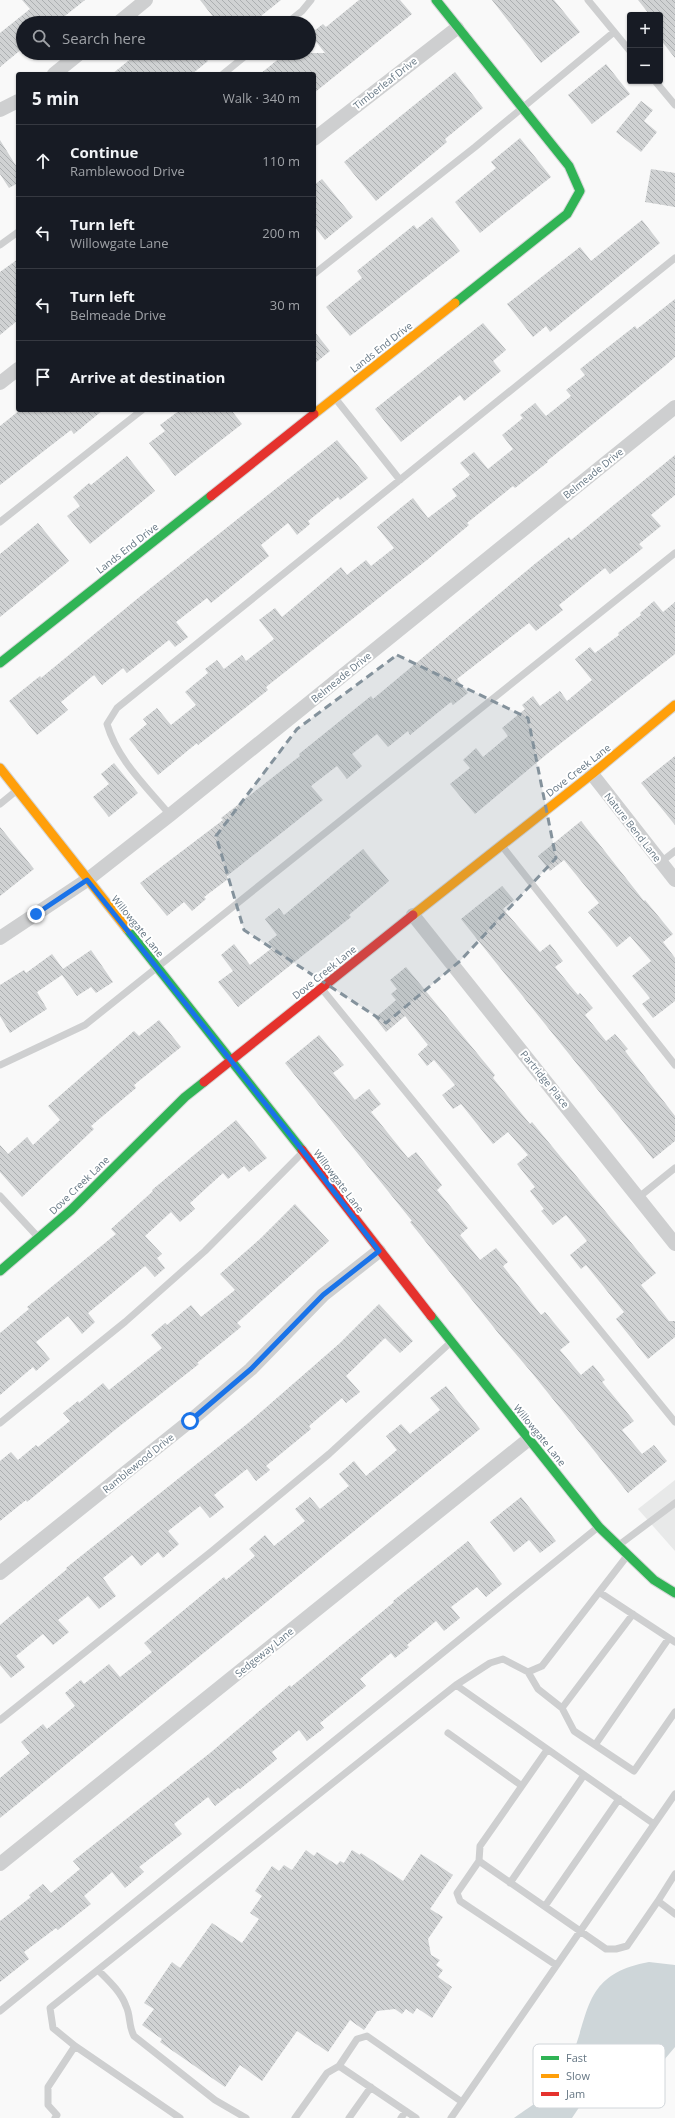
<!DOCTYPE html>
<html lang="en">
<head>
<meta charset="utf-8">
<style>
	:root { --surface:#171b24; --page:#20242c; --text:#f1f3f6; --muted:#9ea1a6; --line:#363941 }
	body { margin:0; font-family:"Open Sans",sans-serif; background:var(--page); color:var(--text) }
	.controls { position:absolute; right:12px; top:12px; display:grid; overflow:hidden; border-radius:4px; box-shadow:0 1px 3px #0004 }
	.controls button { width:36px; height:36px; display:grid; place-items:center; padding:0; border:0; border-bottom:1px solid var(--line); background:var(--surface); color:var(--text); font:20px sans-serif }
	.stop { position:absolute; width:12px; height:12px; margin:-9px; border:3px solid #1a73e8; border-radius:50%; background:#fff }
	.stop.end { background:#1a73e8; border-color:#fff; box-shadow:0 1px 4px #0008 }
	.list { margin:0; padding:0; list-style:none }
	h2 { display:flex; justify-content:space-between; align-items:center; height:52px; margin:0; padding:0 16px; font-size:17px }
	h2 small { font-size:13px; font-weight:400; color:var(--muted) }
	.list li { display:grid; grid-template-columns:26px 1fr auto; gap:12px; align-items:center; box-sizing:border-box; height:72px; padding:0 16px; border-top:1px solid var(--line) }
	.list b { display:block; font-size:15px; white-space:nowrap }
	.list p { margin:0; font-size:13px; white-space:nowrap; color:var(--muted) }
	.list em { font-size:13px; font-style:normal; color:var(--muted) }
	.icon { flex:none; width:22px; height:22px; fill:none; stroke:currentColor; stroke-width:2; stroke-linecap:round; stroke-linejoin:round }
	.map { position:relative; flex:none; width:675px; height:2118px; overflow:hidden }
	.search { position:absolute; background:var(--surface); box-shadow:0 1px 3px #0004; left:16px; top:16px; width:300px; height:44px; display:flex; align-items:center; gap:10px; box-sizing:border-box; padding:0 14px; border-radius:22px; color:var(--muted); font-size:15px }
	.panel { position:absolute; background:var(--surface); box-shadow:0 1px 3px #0004; left:16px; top:72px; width:300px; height:340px; border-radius:4px }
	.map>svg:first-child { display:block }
</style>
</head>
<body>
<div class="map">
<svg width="675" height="2118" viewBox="0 0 675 2118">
	<defs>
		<pattern id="building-back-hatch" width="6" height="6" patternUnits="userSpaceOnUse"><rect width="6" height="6" fill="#d0d2d3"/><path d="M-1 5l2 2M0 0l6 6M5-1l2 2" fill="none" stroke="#acafb1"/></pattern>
	</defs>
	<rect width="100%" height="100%" fill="#f9f9f9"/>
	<!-- built -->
	<path fill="#e8e9e9" d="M675 1480V1551L638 1509Z"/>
	<!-- water -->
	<path fill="#ced6d9" d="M649 1962 675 1965V2047L664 2060 606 2074 592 2088 572 2118H514C535 2103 548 2097 563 2074 593 2023 575 1975 649 1962Z"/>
	<!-- building -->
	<path fill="url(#building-back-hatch)" d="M22 0H85L56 23H23V48L0 67V33L30 9Z
		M200 0H281L252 23H218Z
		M359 0H400L412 14 314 93V74H260L286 53H325L310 34 323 24 326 27Z
		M492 0H554L580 32 541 63Z
		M638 0H675V58L660 39V15H650Z
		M138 53H201L208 61 192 74H112Z
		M606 64 630 94 592 124 568 95Z
		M455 72 483 108 445 139 447 142 376 201 344 162Z
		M641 101 653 110 644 121 657 132 641 152 616 132Z
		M520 138 551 177 480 233 455 202 496 168 491 162Z
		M0 140 18 169V183L9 188 0 174Z
		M651 169 675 173V207L645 202Z
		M322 179 353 217 325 240 314 226V185Z
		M432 217 460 251 350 336 326 307 362 278 357 271 414 225 417 229Z
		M642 220 660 243 550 332 546 326 533 337 507 304 580 247 591 261Z
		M18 259V320L0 335V272Z
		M675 299V357L666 365 547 461 548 462 515 488 513 486 467 523 469 525 427 560 266 687 268 690 198 745 197 743 158 775 129 739 147 724 143 719 157 708 171 725 196 705 185 692 208 673 205 669 217 660 224 669 242 655 246 661 274 639 259 620 275 608 282 617 341 567 347 575 366 560 371 566 394 548 377 527 413 498 428 518 457 496 452 489 470 475 460 463 474 452 488 469 513 449 502 435 523 418 520 415 535 403 546 416 571 396 566 390 585 375 580 369 635 326 637 329Z
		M483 323 506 350 493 361 501 371 464 401 460 395 401 442 375 409Z
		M314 331 330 351 314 364Z
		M20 410H103L74 434 71 430 0 485V426Z
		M180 410H231L242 424 175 476 149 443 165 431 160 425Z
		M337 440 368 478 340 500 338 497 308 521 310 524 297 535 288 523 261 545 269 556 211 603 207 598 176 622 188 637 175 647 169 640 127 673 123 668 102 685 94 675 61 702 68 710 37 735 9 701 40 676 41 678 137 599Z
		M675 455V495L651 515 661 526 639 544 643 548 610 574 605 568 559 605 563 610 536 631 529 623 457 679 468 693 453 705 451 702 410 735 408 731 388 747 377 734 352 754 362 766 347 779 337 766 311 786 323 800 227 876 228 879 204 897 206 899 192 911 184 902 167 916 140 883 223 820 221 818 300 756 299 754 371 696 373 699 536 563 569 537 571 540Z
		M127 456 155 491 90 544 67 516 80 506 73 497 89 483 91 485Z
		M38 523 69 561 0 617V554Z
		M654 601 663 612 675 602V654L547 754 475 814 450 784 470 768 463 760 476 748 483 757 508 736 502 728 525 709 522 705 533 696 540 706 560 691 567 701 592 680 575 659 590 647 595 653 619 635 618 633 641 615 640 613Z
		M675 756V825L641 783Z
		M114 763 138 793 109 817 93 797 109 784 101 774Z
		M581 821 644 901 645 900 673 934 663 942 675 958V1001L653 1018 642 1004 650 998 632 976 651 961 630 936 617 947 588 912 599 903 564 860 550 871 538 856Z
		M0 827 34 869 0 896Z
		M363 849 389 881 349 915 351 917 238 1007 218 982 233 971 221 955 234 944 250 965 272 948 268 942 277 935 265 919 279 908 284 915Z
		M502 886 514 900 503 909 540 952 550 944 563 961 555 967 578 995 580 993 593 1008 585 1015 606 1041 615 1034 628 1049 625 1051 675 1116V1141L653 1159 461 919Z
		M91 950 113 982 96 993 91 987 77 996 62 975 37 992 47 1009 10 1033 0 1016V985L24 970 26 973 52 954 63 969Z
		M406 967 495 1075 493 1078 530 1124 532 1122 656 1273 641 1285 669 1321H675V1337L648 1359 616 1319 624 1312 586 1265 581 1269 570 1255 587 1241 566 1215 553 1225 541 1211 544 1209 530 1191 535 1187 517 1164 528 1155 508 1132 493 1144 461 1104 453 1109 442 1095 455 1085 434 1060 427 1066 418 1054 428 1045 405 1016 386 1032 375 1018 396 1000 391 994 397 989 390 980Z
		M159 1020 181 1047 134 1085 136 1088 91 1126 94 1129 22 1197 0 1172V1145L8 1154 27 1137 33 1145 60 1120 48 1106 134 1031 139 1036Z
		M319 1035 344 1065 333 1073 355 1100 369 1089 381 1104 371 1112 408 1158 416 1152 442 1185 437 1190 468 1228 460 1235 480 1260 496 1248 508 1262 503 1266 541 1315 545 1312 570 1342 560 1350 581 1375 593 1365 605 1380 602 1382 634 1421 622 1430 642 1454 654 1445 667 1461 628 1493 532 1373 499 1334 410 1222 412 1221 285 1063Z
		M236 1120 267 1158 249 1172 244 1166 228 1179 223 1173 190 1203 195 1209 180 1222 171 1212 145 1236 162 1254 157 1258 165 1268 155 1277 145 1266 88 1313 95 1322 82 1334 68 1316 36 1342 50 1359 36 1371 33 1367 0 1395V1333L29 1309 27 1307 116 1234 111 1229 153 1191 152 1190Z
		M295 1204 329 1241 237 1323 241 1327 197 1363 199 1364 116 1429 27 1502 26 1500 0 1521V1461L11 1452 18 1460 36 1445 38 1447 70 1421 63 1413 78 1401 79 1403 103 1383 109 1390 162 1348 151 1335 165 1323 167 1325 191 1305 201 1317 235 1290 220 1274 261 1238Z
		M379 1304 413 1341 400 1353 385 1338 346 1376 360 1392 346 1403 342 1398 309 1426 311 1429 266 1466 270 1470 256 1481 247 1469 214 1495 224 1507 210 1518 200 1506 168 1531 179 1544 163 1558 158 1552 141 1566 132 1555 103 1578 116 1596 99 1609 88 1596 58 1620 69 1632 53 1645 43 1634 16 1656 25 1667 11 1678 0 1665V1625L67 1569 66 1568 247 1424 340 1343Z
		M446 1386 480 1429 0 1818V1778L30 1753 21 1742 43 1724 47 1729 75 1706 65 1693 81 1680 84 1684 109 1664 120 1677 152 1652 144 1643 224 1577 226 1580 255 1556 249 1549 265 1535 274 1546 305 1521 295 1509 310 1497 320 1509 349 1486 339 1474 354 1461 366 1476 397 1450 386 1436 401 1424 410 1434 440 1410 430 1398Z
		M521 1497 556 1541 540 1553 529 1540 514 1552 490 1522Z
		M468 1541 502 1584 486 1597 477 1587 451 1607 460 1618 444 1631 436 1621 407 1645 409 1647 395 1658 391 1653 360 1679 366 1686 320 1723 324 1728 307 1741 299 1730 272 1752 277 1759 240 1789 238 1788 215 1806 208 1797 174 1824 182 1834 139 1867 144 1872 125 1888 112 1872 84 1896 91 1904 58 1930 56 1928 24 1952 29 1959 0 1982V1921L31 1897 29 1895 43 1884 51 1893 80 1869 73 1861 210 1753 290 1685 291 1687 394 1602 393 1601Z
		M306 1850 314 1856 317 1852 337 1865 340 1861 344 1863 352 1850 360 1855 361 1853 403 1881 421 1854 453 1875 430 1909 443 1917 428 1939 431 1955 440 1960 436 1965 443 1970 438 1977 452 1987 432 2018 417 2008 413 2014 406 2009 402 2014 395 2009 377 2011 364 2030 350 2020 328 2052 297 2031 262 2081 240 2065 225 2087 160 2042 162 2039 142 2025 154 2009 144 2003 172 1962 180 1968 212 1923 242 1943 259 1919 250 1913 262 1896 255 1891 272 1866 279 1871 284 1865 292 1870Z"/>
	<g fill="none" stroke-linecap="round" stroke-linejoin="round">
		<defs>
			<path id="fast" d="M436 0 569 166 580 191 567 214 455 303
				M0 663 211 496
				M127 929 302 1150
				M0 1271 71 1210 185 1097 204 1082
				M431 1316 599 1527 654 1580 675 1593"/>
			<path id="slow" d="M314 414 455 303
				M0 768 127 929
				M413 915 592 774 675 705"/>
			<path id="jam" d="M211 496 314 414
				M204 1082 413 915
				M302 1150 431 1316"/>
		</defs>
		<!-- fast casing -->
		<use href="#fast" stroke="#d5d6d7" stroke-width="11"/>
		<!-- slow casing -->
		<use href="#slow" stroke="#d5d6d7" stroke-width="11"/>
		<!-- jam casing -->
		<use href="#jam" stroke="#d5d6d7" stroke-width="11"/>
		<!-- lane -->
		<path stroke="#cecfd0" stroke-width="7" d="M588 0 630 51
			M287 23 302 11 311 0
			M223 74 249 53
			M655 81 675 105
			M0 245 18 232
			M314 274 475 147 614 32
			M335 398 400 480
			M0 522 142 410
			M0 804 16 791
			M170 815C146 786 118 761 107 724L117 708 675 258
			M502 846 675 1065
			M661 862 675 851
			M322 989 675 1422
			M0 1065 85 1025 675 553
			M0 1196 38 1237
			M639 1197 675 1168
			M0 1423 125 1322 205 1251 303 1152
			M619 1545 675 1503
			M627 1556 542 1666 528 1672 503 1659 490 1663 456 1685 654 1824
			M599 1592 675 1642
			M528 1672 538 1689 562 1708 574 1731 634 1771 675 1712
			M562 1708 633 1614
			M0 1720 212 1551 329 1454 451 1342
			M448 1733 522 1786
			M595 1745 669 1638
			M547 1750 480 1846 479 1861 457 1893 460 1901 556 1965
			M479 1861 606 1949H616L627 1946 658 1901 675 1914
			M510 1883 584 1775
			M658 1901 675 1874
			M545 1906 619 1799
			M99 1971C109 1981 121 1992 126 2006 131 2016 128 2025 134 2036L215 2100 246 2118
			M0 2011 597 1528
			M339 2066 416 2118
			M55 2118 57 2115 48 2105V2087L75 2046
			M180 2118 75 2046 53 2028 50 2008 456 1685
			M295 2118 327 2073 339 2066 357 2039 367 2036 462 2102
			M349 2118 371 2087
			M401 2118 406 2111
			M451 2118 675 1794"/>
		<!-- street -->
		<path stroke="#cecfd0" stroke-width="14" d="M118 23 146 0
			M54 74 80 53
			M0 110 18 101
			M314 139 457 28
			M0 383 18 369
			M592 774 675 880
			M413 915 675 1244
			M0 938 87 880 170 815 675 407
			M0 1573 190 1421 251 1369 323 1295 379 1251
			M0 1864 529 1439"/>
		<!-- fast -->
		<use href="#fast" stroke="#30b455" stroke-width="9"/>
		<!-- slow -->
		<use href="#slow" stroke="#ff9f0a" stroke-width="9"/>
		<!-- jam -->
		<use href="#jam" stroke="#e5322d" stroke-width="9"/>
	</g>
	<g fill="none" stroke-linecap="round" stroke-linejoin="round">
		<!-- route -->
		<path stroke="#1a73e8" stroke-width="5" d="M36 914 87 880 303 1151 379 1251 323 1295 251 1369 190 1421"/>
	</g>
	<!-- marked area -->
	<path fill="#84929c" fill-opacity="0.2" stroke="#84929c" stroke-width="3" stroke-dasharray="8 5" stroke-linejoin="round" d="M397 655 528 718 556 858 460 961 386 1023 244 930 216 836 297 729Z"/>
	<g text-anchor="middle" stroke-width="4" stroke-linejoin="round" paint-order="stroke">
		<!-- street labels -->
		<g font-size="10" fill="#657683" stroke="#fff">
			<text transform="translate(385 83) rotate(-38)" y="4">Timberleaf Drive</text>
			<text transform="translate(381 347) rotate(-38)" y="4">Lands End Drive</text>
			<text transform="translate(593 473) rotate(-39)" y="4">Belmeade Drive</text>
			<text transform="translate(127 548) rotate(-38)" y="4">Lands End Drive</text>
			<text transform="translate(341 677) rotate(-39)" y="4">Belmeade Drive</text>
			<text transform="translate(578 770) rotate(-38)" y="4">Dove Creek Lane</text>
			<text transform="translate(633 827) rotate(52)" y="4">Nature Bend Lane</text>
			<text transform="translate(138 926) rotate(51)" y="4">Willowgate Lane</text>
			<text transform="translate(324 972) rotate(-39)" y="4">Dove Creek Lane</text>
			<text transform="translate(545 1079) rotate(51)" y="4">Partridge Place</text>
			<text transform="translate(339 1181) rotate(53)" y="4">Willowgate Lane</text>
			<text transform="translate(79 1185) rotate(-44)" y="4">Dove Creek Lane</text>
			<text transform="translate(540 1435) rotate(51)" y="4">Willowgate Lane</text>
			<text transform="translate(138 1463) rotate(-39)" y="4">Ramblewood Drive</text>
			<text transform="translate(264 1652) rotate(-39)" y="4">Sedgeway Lane</text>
		</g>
	</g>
	<!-- legend -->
	<rect x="533" y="2044" width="132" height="64" rx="6" fill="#fff" stroke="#d1d6da" stroke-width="1"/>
	<rect x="541" y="2056" width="18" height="4" fill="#30b455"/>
	<rect x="541" y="2074" width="18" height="4" fill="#ff9f0a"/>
	<rect x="541" y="2092" width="18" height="4" fill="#e5322d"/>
	<g font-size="11" fill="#657683">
		<text x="566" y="2062">Fast</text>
		<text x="566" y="2080">Slow</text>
		<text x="566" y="2098">Jam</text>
	</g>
</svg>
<div class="controls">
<button>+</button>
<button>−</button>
</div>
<div class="stop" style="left:190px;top:1421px"></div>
<div class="stop end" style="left:36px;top:914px"></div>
<div class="search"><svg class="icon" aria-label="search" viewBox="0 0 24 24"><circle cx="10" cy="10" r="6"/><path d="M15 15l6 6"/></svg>Search here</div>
<section class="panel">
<h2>5 min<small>Walk · 340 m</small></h2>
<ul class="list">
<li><svg class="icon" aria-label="ahead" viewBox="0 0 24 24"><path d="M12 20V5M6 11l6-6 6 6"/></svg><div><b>Continue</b><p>Ramblewood Drive</p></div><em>110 m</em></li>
<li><svg class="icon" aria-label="left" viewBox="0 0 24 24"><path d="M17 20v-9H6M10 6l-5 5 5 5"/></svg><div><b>Turn left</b><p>Willowgate Lane</p></div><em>200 m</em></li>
<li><svg class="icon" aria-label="left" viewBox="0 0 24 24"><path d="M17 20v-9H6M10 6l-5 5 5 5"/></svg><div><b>Turn left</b><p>Belmeade Drive</p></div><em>30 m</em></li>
<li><svg class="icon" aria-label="arrive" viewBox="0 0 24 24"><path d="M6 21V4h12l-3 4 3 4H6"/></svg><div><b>Arrive at destination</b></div></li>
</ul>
</section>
</div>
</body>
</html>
